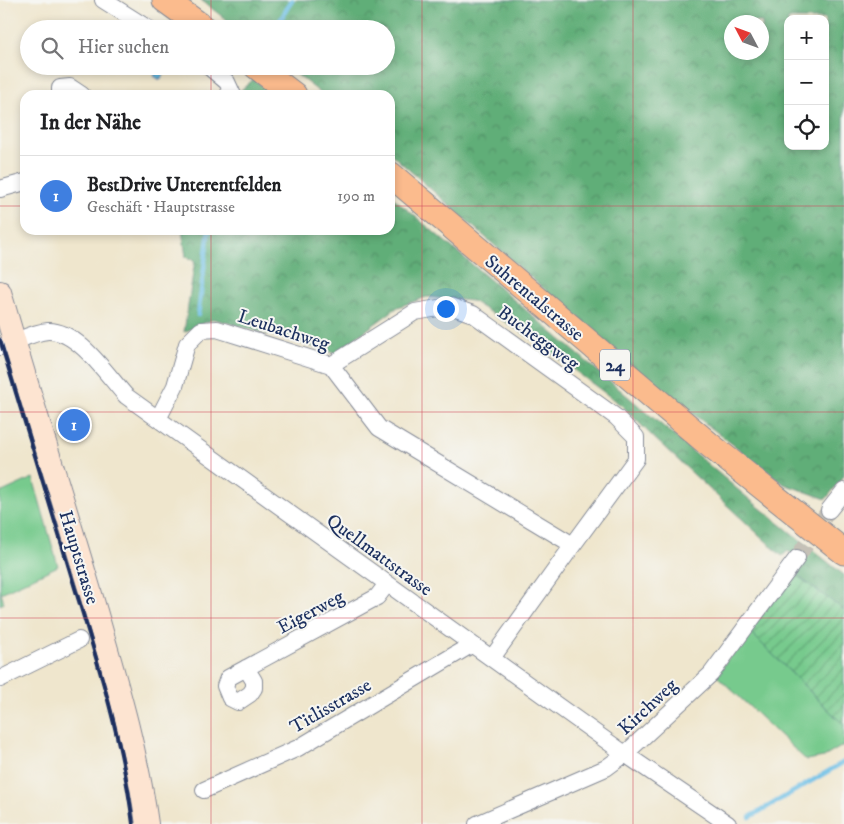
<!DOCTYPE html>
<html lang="de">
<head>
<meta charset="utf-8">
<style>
	:root { --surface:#fff; --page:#f6f6f6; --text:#202124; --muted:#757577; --line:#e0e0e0; --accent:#0f766e }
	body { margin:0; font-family:"IM FELL DW Pica",serif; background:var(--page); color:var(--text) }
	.controls { position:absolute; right:15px; top:15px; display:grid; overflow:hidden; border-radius:10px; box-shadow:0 2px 8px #0003 }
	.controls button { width:45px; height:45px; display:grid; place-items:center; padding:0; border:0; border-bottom:1px solid var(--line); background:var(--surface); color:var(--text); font:25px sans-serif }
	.compass { position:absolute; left:724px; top:15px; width:45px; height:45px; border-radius:50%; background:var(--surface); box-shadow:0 2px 8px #0003; rotate:311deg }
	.you { position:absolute; left:445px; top:308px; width:18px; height:18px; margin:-12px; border:4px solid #fff; border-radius:50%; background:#1a73e8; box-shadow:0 0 0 8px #1a73e833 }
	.badge { display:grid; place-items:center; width:32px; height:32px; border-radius:50%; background:var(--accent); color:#fff; font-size:16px; font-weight:700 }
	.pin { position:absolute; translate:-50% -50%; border:2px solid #fff; box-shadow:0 1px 5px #0006 }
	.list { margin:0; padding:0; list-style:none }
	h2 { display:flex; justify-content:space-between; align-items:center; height:65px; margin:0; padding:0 20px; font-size:21px }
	h2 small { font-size:16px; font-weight:400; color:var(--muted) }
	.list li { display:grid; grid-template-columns:32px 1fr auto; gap:15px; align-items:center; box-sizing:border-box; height:80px; padding:0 20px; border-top:1px solid var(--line) }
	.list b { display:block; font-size:19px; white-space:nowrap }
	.list p { margin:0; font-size:16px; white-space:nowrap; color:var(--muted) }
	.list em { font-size:16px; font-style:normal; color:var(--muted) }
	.icon { flex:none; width:28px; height:28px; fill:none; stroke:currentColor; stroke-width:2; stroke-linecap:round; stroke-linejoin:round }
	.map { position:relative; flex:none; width:844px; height:824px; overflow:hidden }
	.search { position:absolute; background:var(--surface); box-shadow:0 2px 8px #0003; left:20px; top:20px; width:375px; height:55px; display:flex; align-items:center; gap:12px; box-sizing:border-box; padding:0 18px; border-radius:28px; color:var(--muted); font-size:19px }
	.panel { position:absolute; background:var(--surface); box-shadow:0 2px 8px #0003; left:20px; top:90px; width:375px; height:145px; border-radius:15px }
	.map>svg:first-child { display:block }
</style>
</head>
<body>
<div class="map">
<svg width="844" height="824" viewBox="0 0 844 824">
	<defs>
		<pattern id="forest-crowns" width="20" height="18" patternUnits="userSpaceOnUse" patternTransform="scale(1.25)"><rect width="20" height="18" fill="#61ae78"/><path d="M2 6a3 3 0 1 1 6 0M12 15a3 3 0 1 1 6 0" fill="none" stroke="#4f8e66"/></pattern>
		<pattern id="garden-furrows" width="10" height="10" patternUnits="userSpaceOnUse" patternTransform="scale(1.25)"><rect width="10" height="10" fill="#77ca8d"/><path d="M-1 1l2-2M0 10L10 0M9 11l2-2" fill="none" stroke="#61a476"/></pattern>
		<pattern id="water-rules" width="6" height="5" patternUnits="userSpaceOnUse" patternTransform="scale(1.25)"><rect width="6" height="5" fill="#68bde5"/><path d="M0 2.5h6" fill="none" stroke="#559abd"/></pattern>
	</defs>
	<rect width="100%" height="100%" fill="#f6f6f2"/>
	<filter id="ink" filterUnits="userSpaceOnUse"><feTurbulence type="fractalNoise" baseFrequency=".02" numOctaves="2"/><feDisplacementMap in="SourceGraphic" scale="10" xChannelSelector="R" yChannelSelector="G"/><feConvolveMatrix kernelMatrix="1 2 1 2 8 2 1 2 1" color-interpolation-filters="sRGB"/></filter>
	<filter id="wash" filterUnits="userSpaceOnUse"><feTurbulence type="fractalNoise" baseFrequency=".0096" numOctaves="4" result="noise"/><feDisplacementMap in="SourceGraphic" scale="20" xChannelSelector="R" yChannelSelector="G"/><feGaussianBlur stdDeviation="1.12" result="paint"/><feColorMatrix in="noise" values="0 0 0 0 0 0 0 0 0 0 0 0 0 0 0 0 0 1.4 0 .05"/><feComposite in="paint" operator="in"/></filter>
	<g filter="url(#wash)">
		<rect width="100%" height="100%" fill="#efe6cd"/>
		<!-- grass -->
		<path fill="#77ca8d" stroke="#497c76" d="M33 478 58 566 1 593 4 603 0 605V493Z
			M749 631 844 725V745L824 757 806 760 716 675Z"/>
		<!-- forest -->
		<path fill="url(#forest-crowns)" stroke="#3e6e6b" fill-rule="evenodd" d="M201 0H844V476L826 499 784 484 631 366 390 153V95H323L286 66H386V29H238ZM788 19H825V146H788ZM732 22H762V52H732Z
			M254 79 273 95H241V90Z
			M390 195 749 499 844 575V610L797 576 802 561 788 551 782 556 651 435 621 405 531 338 472 301 427 297 398 307 335 353 214 319 184 332 195 260 186 257 182 230H390Z"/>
		<!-- garden -->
		<path fill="url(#garden-furrows)" stroke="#497c76" d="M792 572 844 610V725L749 631Z"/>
		<!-- water -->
		<path fill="url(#water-rules)" stroke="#4276a2" d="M160 66H170L160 80 154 76Z"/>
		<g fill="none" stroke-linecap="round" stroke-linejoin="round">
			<!-- stream -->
			<path stroke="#68bde5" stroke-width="4.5" d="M275 29 292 0
				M198 315 209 230
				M750 817 844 762"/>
		</g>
	</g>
	<g filter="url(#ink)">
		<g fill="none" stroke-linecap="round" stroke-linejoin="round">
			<!-- street-tunnel -->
			<path stroke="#c5c1b7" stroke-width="16" stroke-dasharray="16 8" stroke-linecap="butt" d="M797 558 829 510"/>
			<defs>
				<path id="street" d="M103 0 149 29
					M208 66 227 82 233 95
					M60 95V88L70 87 82 95
					M0 189 25 182
					M0 347C15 343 32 332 48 331 78 330 107 375 126 396L625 754 728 824
					M331 365 415 312 450 306 473 314 616 417 636 437V459L573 545 492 658
					M158 419 175 386 187 344 201 330 217 329 331 365 379 428 573 545
					M829 510 844 491
					M246 668 254 681V688L250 694 238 702 230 698 225 686 228 678 377 597 387 584
					M0 679 79 640
					M204 790 298 748 471 645
					M477 824 606 768 625 754 711 674 797 558"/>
				<path id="secondary" d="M0 292C32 404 68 514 100 625 119 691 138 757 147 824"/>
				<path id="primary" d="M165 0 205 29
					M256 66 294 95
					M390 174 711 446 844 552"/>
			</defs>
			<!-- street casing -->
			<use href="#street" stroke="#858a96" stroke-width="18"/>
			<!-- secondary casing -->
			<use href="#secondary" stroke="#858a96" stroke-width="24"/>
			<!-- primary casing -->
			<use href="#primary" stroke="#858a96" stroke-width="27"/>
			<!-- street -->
			<use href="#street" stroke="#fff" stroke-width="16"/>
			<!-- secondary -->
			<use href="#secondary" stroke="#fde4d1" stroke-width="22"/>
			<!-- primary -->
			<use href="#primary" stroke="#fbbb8d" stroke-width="25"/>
			<!-- rail -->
			<path stroke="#1b2f5e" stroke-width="4" d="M0 340C25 423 50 506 75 588 99 666 123 743 133 824"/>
		</g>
	</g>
	<!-- grid -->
	<path fill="none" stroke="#d1495b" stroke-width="1" stroke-opacity="0.55" d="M211 0V29M422 0V824M633 0V824M211 66V95M0 206H25M390 206H844M211 230V824M0 412H844M0 618H844"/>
	<g text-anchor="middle" stroke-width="4" stroke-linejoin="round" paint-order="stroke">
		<!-- shield labels -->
		<rect fill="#f6f6f2" stroke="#5d6b8a" stroke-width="1" x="600" y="349.5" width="30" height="31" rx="4"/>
		<g font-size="18" font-weight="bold" fill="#1b2f5e">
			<text x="615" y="371">24</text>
		</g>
		<!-- street labels -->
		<g font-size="19" fill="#1b2f5e" stroke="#f6f6f2">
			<text transform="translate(535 297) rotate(40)" y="7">Suhrentalstrasse</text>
			<text transform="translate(284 329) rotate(18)" y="7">Leubachweg</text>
			<text transform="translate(539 337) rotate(36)" y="7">Bucheggweg</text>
			<text transform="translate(380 554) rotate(36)" y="7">Quellmattstrasse</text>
			<text transform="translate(80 557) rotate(73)" y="7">Hauptstrasse</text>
			<text transform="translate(310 611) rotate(-28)" y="7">Eigerweg</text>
			<text transform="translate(330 705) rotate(-30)" y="7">Titlisstrasse</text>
			<text transform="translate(647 706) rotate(-43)" y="7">Kirchweg</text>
		</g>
	</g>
</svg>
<div class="controls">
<button>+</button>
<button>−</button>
<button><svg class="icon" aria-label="locate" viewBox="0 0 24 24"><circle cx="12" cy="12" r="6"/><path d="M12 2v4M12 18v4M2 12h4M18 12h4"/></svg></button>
</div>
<svg class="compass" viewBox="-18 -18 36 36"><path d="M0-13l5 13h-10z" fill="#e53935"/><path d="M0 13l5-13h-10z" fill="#757577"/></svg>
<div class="you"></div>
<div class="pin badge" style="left:74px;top:425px;background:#3f7fe0">1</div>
<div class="search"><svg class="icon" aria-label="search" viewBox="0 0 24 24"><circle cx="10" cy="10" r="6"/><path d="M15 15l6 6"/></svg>Hier suchen</div>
<section class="panel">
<h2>In der Nähe<small></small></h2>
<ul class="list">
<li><span class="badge" style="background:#3f7fe0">1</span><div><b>BestDrive Unterentfelden</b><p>Geschäft · Hauptstrasse</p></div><em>190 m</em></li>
</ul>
</section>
</div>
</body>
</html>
